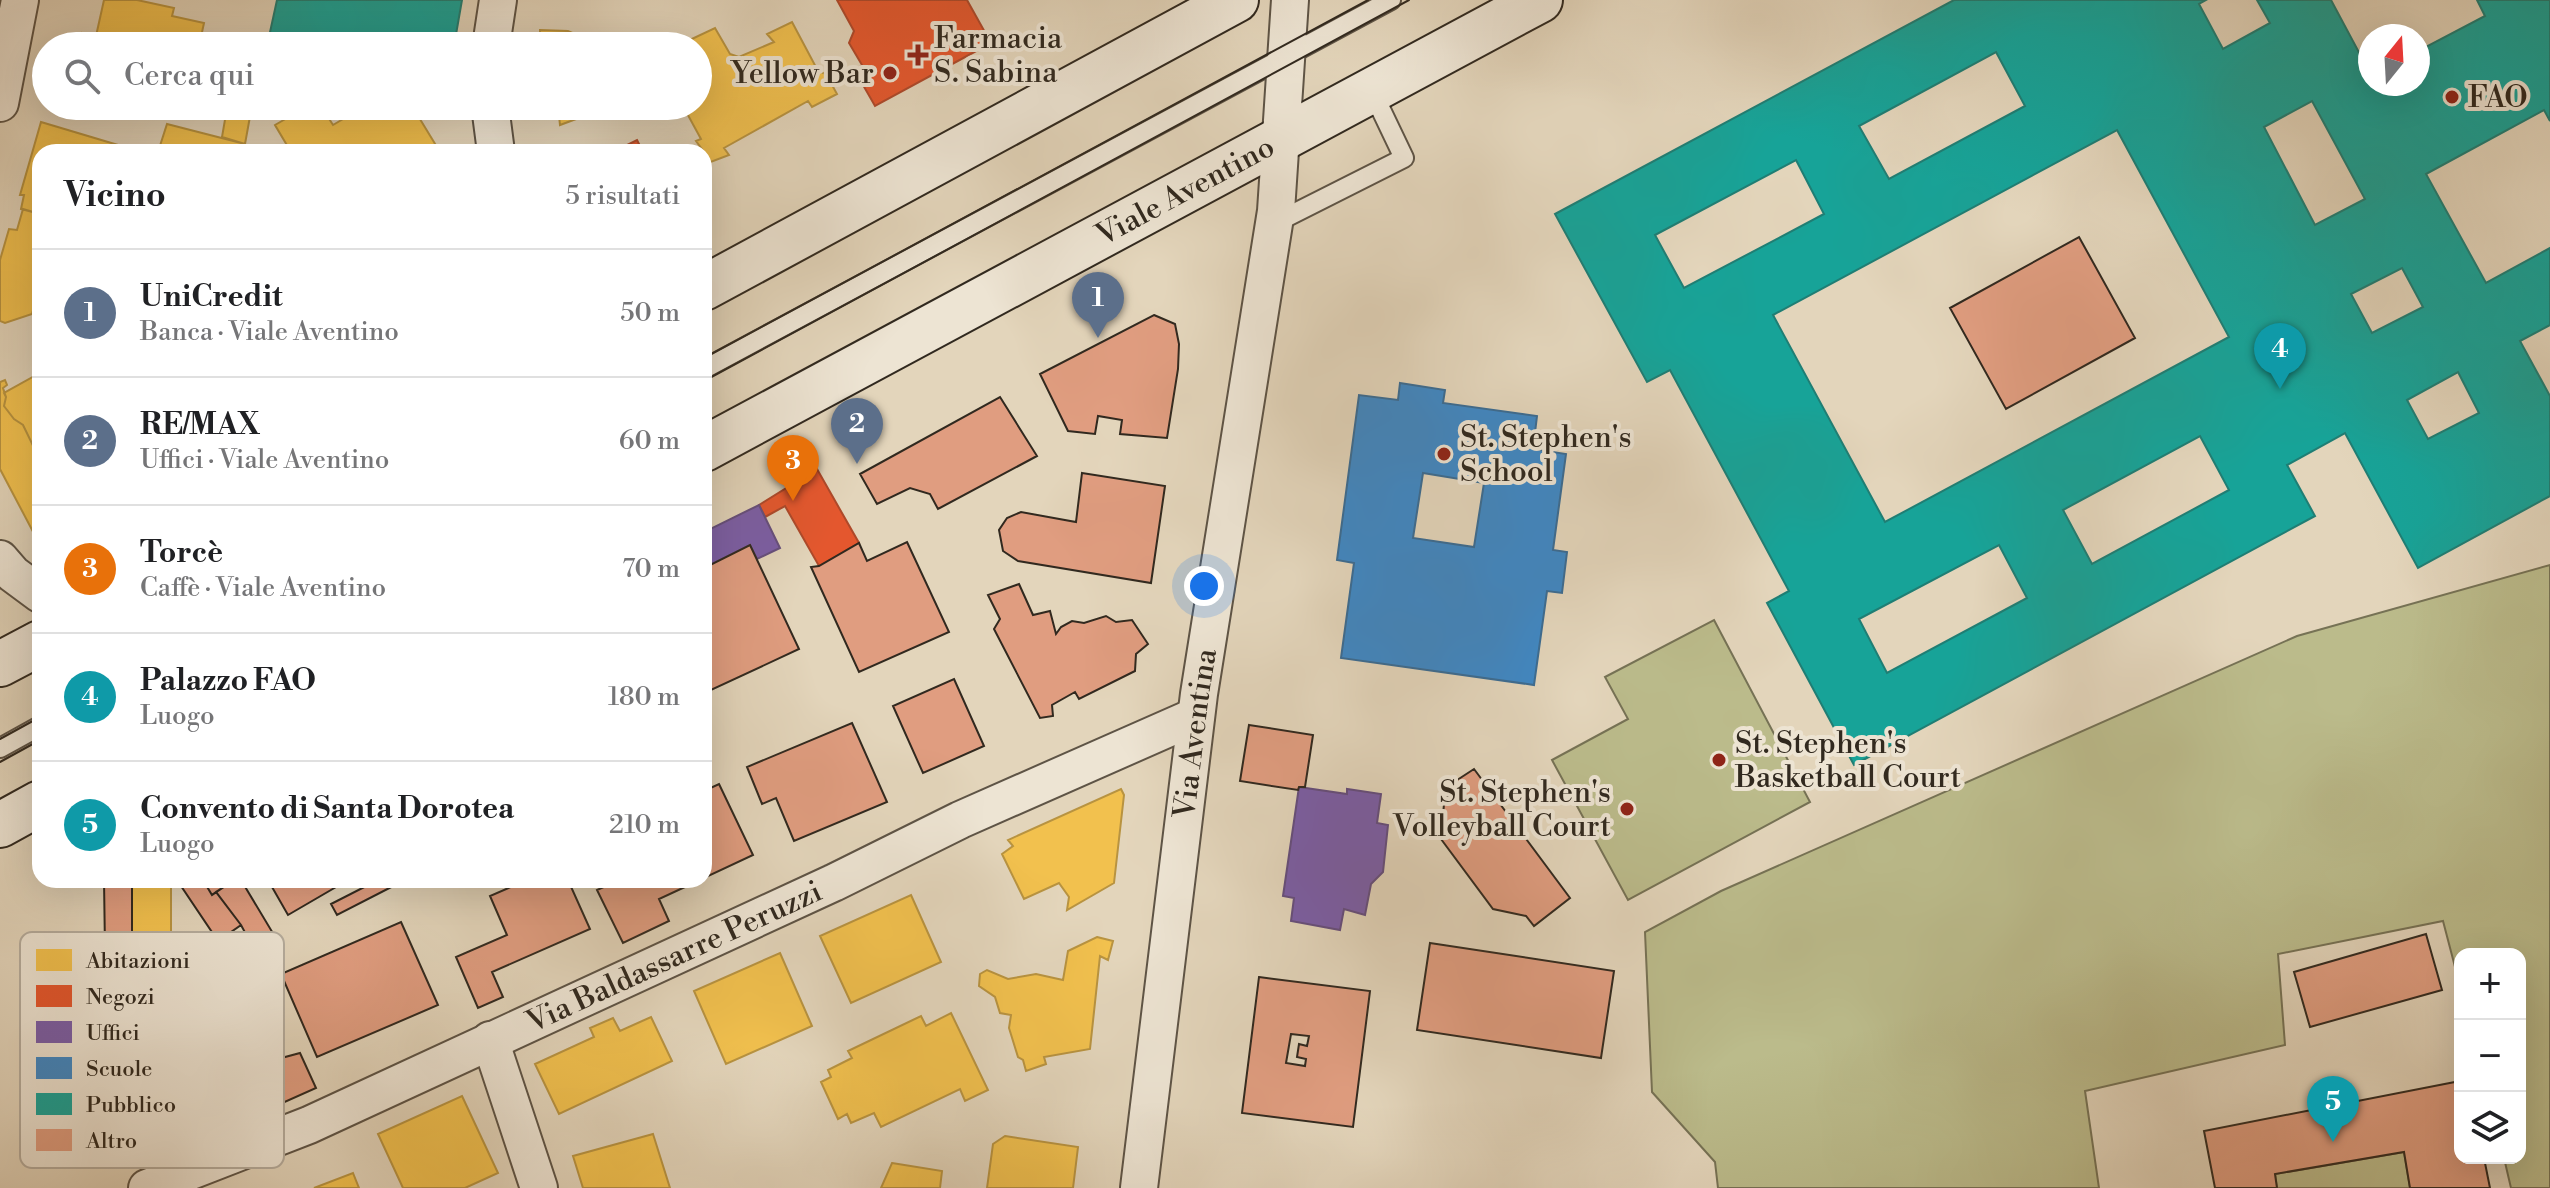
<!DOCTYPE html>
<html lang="it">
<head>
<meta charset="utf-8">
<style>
	:root { --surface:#fff; --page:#f6f6f6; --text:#202124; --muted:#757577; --line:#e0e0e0; --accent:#b45309 }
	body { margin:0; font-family:"Libre Bodoni",serif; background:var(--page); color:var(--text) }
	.controls { position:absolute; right:24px; bottom:24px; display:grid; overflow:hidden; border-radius:16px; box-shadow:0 8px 32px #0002 }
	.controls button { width:72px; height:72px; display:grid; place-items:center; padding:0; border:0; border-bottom:2px solid var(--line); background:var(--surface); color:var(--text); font:40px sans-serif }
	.compass { position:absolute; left:2358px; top:24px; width:72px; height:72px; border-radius:50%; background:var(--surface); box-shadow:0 8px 32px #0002; rotate:18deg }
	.you { position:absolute; left:1204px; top:586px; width:28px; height:28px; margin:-20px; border:6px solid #fff; border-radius:50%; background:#1a73e8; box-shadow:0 0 0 12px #1a73e833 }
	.badge { display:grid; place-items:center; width:52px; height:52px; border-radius:50%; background:var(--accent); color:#fff; font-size:26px; font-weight:700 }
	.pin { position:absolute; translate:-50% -66px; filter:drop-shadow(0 2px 4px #0008) }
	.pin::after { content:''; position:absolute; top:42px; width:28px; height:24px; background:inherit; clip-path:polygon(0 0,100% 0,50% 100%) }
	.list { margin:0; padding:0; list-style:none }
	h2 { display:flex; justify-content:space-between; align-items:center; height:104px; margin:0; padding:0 32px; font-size:34px }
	h2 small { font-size:26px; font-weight:400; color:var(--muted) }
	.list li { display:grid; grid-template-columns:52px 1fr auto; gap:24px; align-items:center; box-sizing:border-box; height:128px; padding:0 32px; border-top:2px solid var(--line) }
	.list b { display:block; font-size:30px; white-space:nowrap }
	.list p { margin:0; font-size:26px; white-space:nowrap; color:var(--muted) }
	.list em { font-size:26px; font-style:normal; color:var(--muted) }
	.icon { flex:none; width:44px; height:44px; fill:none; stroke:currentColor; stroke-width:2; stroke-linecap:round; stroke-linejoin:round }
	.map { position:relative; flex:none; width:2550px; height:1188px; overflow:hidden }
	.search { position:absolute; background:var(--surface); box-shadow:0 8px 32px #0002; left:32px; top:32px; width:680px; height:88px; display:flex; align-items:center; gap:20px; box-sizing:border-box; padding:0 28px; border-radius:44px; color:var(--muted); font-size:30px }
	.panel { position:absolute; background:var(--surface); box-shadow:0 8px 32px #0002; left:32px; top:144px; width:680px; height:744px; border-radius:24px }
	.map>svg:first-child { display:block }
</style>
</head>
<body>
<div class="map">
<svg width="2550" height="1188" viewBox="0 0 2550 1188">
	<rect width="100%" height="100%" fill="#e3d5bb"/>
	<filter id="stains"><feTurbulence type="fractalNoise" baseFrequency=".0025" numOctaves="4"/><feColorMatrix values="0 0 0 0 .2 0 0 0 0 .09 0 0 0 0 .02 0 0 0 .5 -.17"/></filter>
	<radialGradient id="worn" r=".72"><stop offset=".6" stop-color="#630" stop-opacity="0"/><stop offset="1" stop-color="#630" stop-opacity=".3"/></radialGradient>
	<!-- green -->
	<path fill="#bbbb8b" stroke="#767255" stroke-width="2" d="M2550 565V1188H2511L2504 1158H2520V954H2460V986L2443 921 2278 954 2285 1045 2085 1091 2099 1188H1718L1715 1162 1652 1092 1645 932 1721 891 2297 636Z
		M1714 620 1810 802 1628 900 1552 760 1628 719 1605 677Z
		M2404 1152 2410 1188H2277L2275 1174Z"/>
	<!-- homes -->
	<path fill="#f2c14e" stroke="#b89340" stroke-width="2" d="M104 0H137L174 8 172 16 204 23 199 46H79L82 33 96 36Z
		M792 22 818 71 826 74 837 94 812 107 808 101 724 148 729 155 708 163 704 152 696 141 701 139 683 106H698V46H677L715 28 730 54 739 57 774 42 767 34Z
		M540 30 568 31 602 46H540Z
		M308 106H321L333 125 365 106H412L440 152H291L275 125Z
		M558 106H611L560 125Z
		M227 108 251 111 245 144 222 137Z
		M41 122 118 145 116 152H40V214L21 209 24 195H20Z
		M167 124 245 144 243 152H158Z
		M23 209 40 214V285L32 314 5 323 0 321V260L9 229 17 230Z
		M40 373V460L23 425 14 419 4 406 6 397 4 393Z
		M5 380 7 385 3 388 6 397 4 406 14 419 23 425 40 460V545L0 469V382Z
		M1121 789 1124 795 1114 883 1067 910 1069 897 1059 883 1024 899 1002 854 1013 846 1008 840Z
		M132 880H171V958L131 957Z
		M911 895 941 962 851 1003 820 936Z
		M1097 937 1113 941 1108 960 1100 956 1090 1049 1044 1057 1046 1064 1026 1071 1023 1060 1018 1057 1009 1028 1011 1015 1000 1013 995 997 979 986 980 974 987 970 1008 979 1036 974 1063 980 1068 951Z
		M780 953 812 1026 726 1064 694 991Z
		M951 1013 988 1090 965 1101 960 1089 881 1127 874 1113 851 1123 847 1114 838 1119 821 1082 831 1077 828 1070 852 1058 848 1051 921 1016 926 1026Z
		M651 1017 672 1061 559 1114 535 1064 594 1037 590 1028 613 1018 620 1031Z
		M462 1096 498 1173 465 1188H403L378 1134Z
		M653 1134 670 1188H583L573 1156Z
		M1005 1136 1078 1147 1073 1188H987L993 1144Z
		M892 1163 942 1171 940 1188H881Z
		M353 1173 359 1188H314Z"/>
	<!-- shops -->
	<path fill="#e4572e" stroke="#ae492a" stroke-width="2" d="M837 0H967L991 43 875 106 855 71 862 65 849 43 854 31Z
		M637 140 643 152H613Z
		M817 469 859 543 819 566 785 506 765 517 759 505Z"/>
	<!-- offices -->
	<path fill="#7b5ea7" stroke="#654e7e" stroke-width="2" d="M759 505 780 548 757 559 750 545 704 568V552L707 550 704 543V532Z
		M1299 787 1347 794V789L1381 794 1377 823 1388 825 1383 872 1371 884 1365 915 1344 909 1340 930 1291 921 1294 898 1283 896Z"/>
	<!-- schools -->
	<path fill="#3f88c5" stroke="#3b6c93" stroke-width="2" fill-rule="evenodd" d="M1400 383 1445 390 1443 403 1537 416 1533 449 1566 454 1553 550 1567 552 1562 593 1547 591 1534 685 1341 658 1354 563 1337 560 1359 395 1398 400ZM1423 473 1484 483 1474 547 1413 538Z"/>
	<!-- public -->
	<path fill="#17a398" stroke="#1f7e74" stroke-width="2" fill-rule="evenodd" d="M277 0H462L454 46H443L392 33 389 46H267Z
		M1954 0H2206L2199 4 2223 49 2270 23 2257 0H2331L2370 73V84H2418V51L2485 16 2477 0H2550V121L2544 110 2426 174 2486 283 2550 248V325L2520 341 2550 396V496L2418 568 2345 433 2287 465 2315 516 1854 765 1767 603 1789 591 1670 370 1647 382 1555 214ZM1996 52 2025 106 1889 179 1859 126ZM2312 101 2365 199 2315 225 2264 127ZM2117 130 2229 337 1885 522 1773 315ZM1796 160 1824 214 1684 288 1655 235ZM2402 268 2423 307 2372 333 2351 294ZM2458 372 2479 413 2428 439 2407 400ZM2200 436 2229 490 2092 564 2063 510ZM1999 545 2027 598 1887 673 1859 619Z"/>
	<!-- building -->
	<path fill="#e09d80" stroke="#31291f" stroke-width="2" fill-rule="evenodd" d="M2079 237 2135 338 2006 409 1950 308Z
		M1154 315 1175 324 1179 344 1178 369 1167 438 1120 434 1122 420 1098 416 1095 434 1068 431 1040 374Z
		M1000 397 1037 456 938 509 930 494 910 488 877 504 860 474Z
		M1082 473 1165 486 1151 583 1018 561 1003 551 999 530 1007 518 1021 512 1076 522Z
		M907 542 949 632 859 672 811 567 819 566 859 543 867 561Z
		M750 545 799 649 711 690 704 676V568Z
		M1019 584 1033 615 1050 611 1056 634 1061 627 1072 621 1084 623 1106 616 1116 622 1132 620 1148 644 1136 654 1135 671 1079 699 1075 692 1052 705 1053 716 1040 718 994 629 1000 619 988 595Z
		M954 679 984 746 923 773 893 706Z
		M852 723 887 802 794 841 776 798 762 804 747 767Z
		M1249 725 1313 735 1305 787H1299L1298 790 1240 781Z
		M1474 769 1570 898 1534 926 1526 916 1493 909 1441 839 1444 804 1452 801 1442 790Z
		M719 784 753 855 704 878V791Z
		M104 880H132V950L105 949Z
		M177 880H203L212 895 216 892 241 925 218 941Z
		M203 880H234L212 895Z
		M234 880H241L277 940 255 951 241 925 216 892Z
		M268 880H348L288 915Z
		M378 880H405L337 915 331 904Z
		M527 880H568L590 929 492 972 503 997 478 1008 456 957 507 935 490 896Z
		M619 880H700L659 899 669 921 623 943 597 890Z
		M401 922 438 1005 317 1057 281 974Z
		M2426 934 2442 990 2310 1027 2294 972Z
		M1430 943 1614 971 1601 1058 1417 1030Z
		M1259 977 1370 991 1353 1127 1242 1113ZM1291 1034 1309 1036 1307 1046 1299 1044 1297 1057 1306 1059 1305 1066 1286 1063Z
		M300 1053 316 1088 222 1130V1088L233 1084V1071Z
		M2460 1081V1158H2484L2490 1188H2410L2404 1152 2275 1174 2277 1188H2215L2204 1131Z"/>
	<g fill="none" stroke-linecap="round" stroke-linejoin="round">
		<defs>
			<path id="service" d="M1273 224 1404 158 1372 91
				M704 369 1391 0
				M0 748 40 726"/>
			<g id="minor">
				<path d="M491 46 498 0"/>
				<path d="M0 103 20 0"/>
				<path d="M490 106 496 152"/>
				<path d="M0 559 13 574 40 594"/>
				<path d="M490 1040 539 1188"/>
				<path id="s1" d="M147 1188 309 1125 833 883 960 820 1196 716"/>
				<path id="s2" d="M1139 1188 1199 694 1276 211 1290 0"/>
			</g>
			<g id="secondary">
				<path d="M704 288 1236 0"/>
				<path id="s3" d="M704 449 1540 0"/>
				<path d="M0 664 40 643"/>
				<path d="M0 825 40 803"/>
			</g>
		</defs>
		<!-- service casing -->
		<use href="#service" stroke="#5e5446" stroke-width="22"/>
		<!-- minor casing -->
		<use href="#minor" stroke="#5e5446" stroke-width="40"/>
		<!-- secondary casing -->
		<use href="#secondary" stroke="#31291f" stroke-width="48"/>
		<!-- service -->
		<use href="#service" stroke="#ede4d3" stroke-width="18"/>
		<!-- minor -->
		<use href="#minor" stroke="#ede4d3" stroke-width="36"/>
		<!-- secondary -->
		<use href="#secondary" stroke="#ede4d3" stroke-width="44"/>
		<!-- tram -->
		<path stroke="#31291f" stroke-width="2" d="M704 358 1368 0
			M704 381 1409 0
			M0 739 40 717
			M0 762 40 740"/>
	</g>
	<!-- markers -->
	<g fill="#8f2418" stroke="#ede4d3" stroke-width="3">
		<path d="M914 43h8v8h8v8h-8v8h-8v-8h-8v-8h8z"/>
		<circle cx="890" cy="73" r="8"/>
		<circle cx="2452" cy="97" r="8"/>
		<circle cx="1444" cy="454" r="8"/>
		<circle cx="1719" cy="760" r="8"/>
		<circle cx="1627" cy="809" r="8"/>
	</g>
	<g text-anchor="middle" stroke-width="8" stroke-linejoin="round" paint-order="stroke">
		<!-- poi labels -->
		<g font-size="30" fill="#31291f" stroke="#ede4d3" text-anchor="start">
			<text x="934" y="48">Farmacia<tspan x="934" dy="34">S. Sabina</tspan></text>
			<text x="874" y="83" text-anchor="end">Yellow Bar</text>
			<text x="2468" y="107">FAO</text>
			<text x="1460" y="447">St. Stephen's<tspan x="1460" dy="34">School</tspan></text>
			<text x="1735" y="753">St. Stephen's<tspan x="1735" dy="34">Basketball Court</tspan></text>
			<text x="1611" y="802" text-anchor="end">St. Stephen's<tspan x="1611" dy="34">Volleyball Court</tspan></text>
		</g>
		<!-- street labels -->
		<g font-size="30" fill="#31291f" stroke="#ede4d3">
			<text dy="10" stroke="none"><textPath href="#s3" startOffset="546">Viale Aventino</textPath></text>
			<text dy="10" stroke="none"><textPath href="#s2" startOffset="458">Via Aventina</textPath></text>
			<text dy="10" stroke="none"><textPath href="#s1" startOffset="576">Via Baldassarre Peruzzi</textPath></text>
		</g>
	</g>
	<!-- legend -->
	<rect x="20" y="932" width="264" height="236" rx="12" fill="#ede4d3" stroke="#b5ac9d" stroke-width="2"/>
	<rect x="36" y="949" width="36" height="22" fill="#f2c14e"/>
	<rect x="36" y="985" width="36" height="22" fill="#e4572e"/>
	<rect x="36" y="1021" width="36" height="22" fill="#7b5ea7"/>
	<rect x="36" y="1057" width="36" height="22" fill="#3f88c5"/>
	<rect x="36" y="1093" width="36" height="22" fill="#17a398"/>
	<rect x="36" y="1129" width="36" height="22" fill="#e09d80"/>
	<g font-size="22" fill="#31291f">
		<text x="86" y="968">Abitazioni</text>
		<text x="86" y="1004">Negozi</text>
		<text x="86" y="1040">Uffici</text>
		<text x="86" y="1076">Scuole</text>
		<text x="86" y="1112">Pubblico</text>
		<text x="86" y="1148">Altro</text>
	</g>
	<rect width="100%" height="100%" filter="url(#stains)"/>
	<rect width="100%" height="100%" fill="url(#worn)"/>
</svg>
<div class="controls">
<button>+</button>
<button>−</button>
<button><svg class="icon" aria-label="layers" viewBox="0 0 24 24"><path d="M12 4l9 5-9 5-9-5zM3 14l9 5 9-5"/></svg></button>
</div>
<svg class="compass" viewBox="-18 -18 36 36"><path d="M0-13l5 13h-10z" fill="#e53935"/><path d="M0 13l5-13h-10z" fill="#757577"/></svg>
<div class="you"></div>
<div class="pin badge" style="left:1098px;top:338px;background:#5c6f8a">1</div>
<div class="pin badge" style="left:857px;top:464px;background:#5c6f8a">2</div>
<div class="pin badge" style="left:793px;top:501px;background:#e8710a">3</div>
<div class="pin badge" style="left:2280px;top:389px;background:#0f9aa8">4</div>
<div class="pin badge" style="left:2333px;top:1142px;background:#0f9aa8">5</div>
<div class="search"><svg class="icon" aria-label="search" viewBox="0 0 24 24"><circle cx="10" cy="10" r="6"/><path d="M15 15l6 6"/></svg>Cerca qui</div>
<section class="panel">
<h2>Vicino<small>5 risultati</small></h2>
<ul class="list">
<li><span class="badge" style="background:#5c6f8a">1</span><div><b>UniCredit</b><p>Banca · Viale Aventino</p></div><em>50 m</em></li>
<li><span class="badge" style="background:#5c6f8a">2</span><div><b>RE/MAX</b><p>Uffici · Viale Aventino</p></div><em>60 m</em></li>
<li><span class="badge" style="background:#e8710a">3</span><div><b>Torcè</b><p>Caffè · Viale Aventino</p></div><em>70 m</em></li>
<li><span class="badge" style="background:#0f9aa8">4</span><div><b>Palazzo FAO</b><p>Luogo</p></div><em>180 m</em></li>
<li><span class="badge" style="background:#0f9aa8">5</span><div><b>Convento di Santa Dorotea</b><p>Luogo</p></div><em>210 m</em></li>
</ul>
</section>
</div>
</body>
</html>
